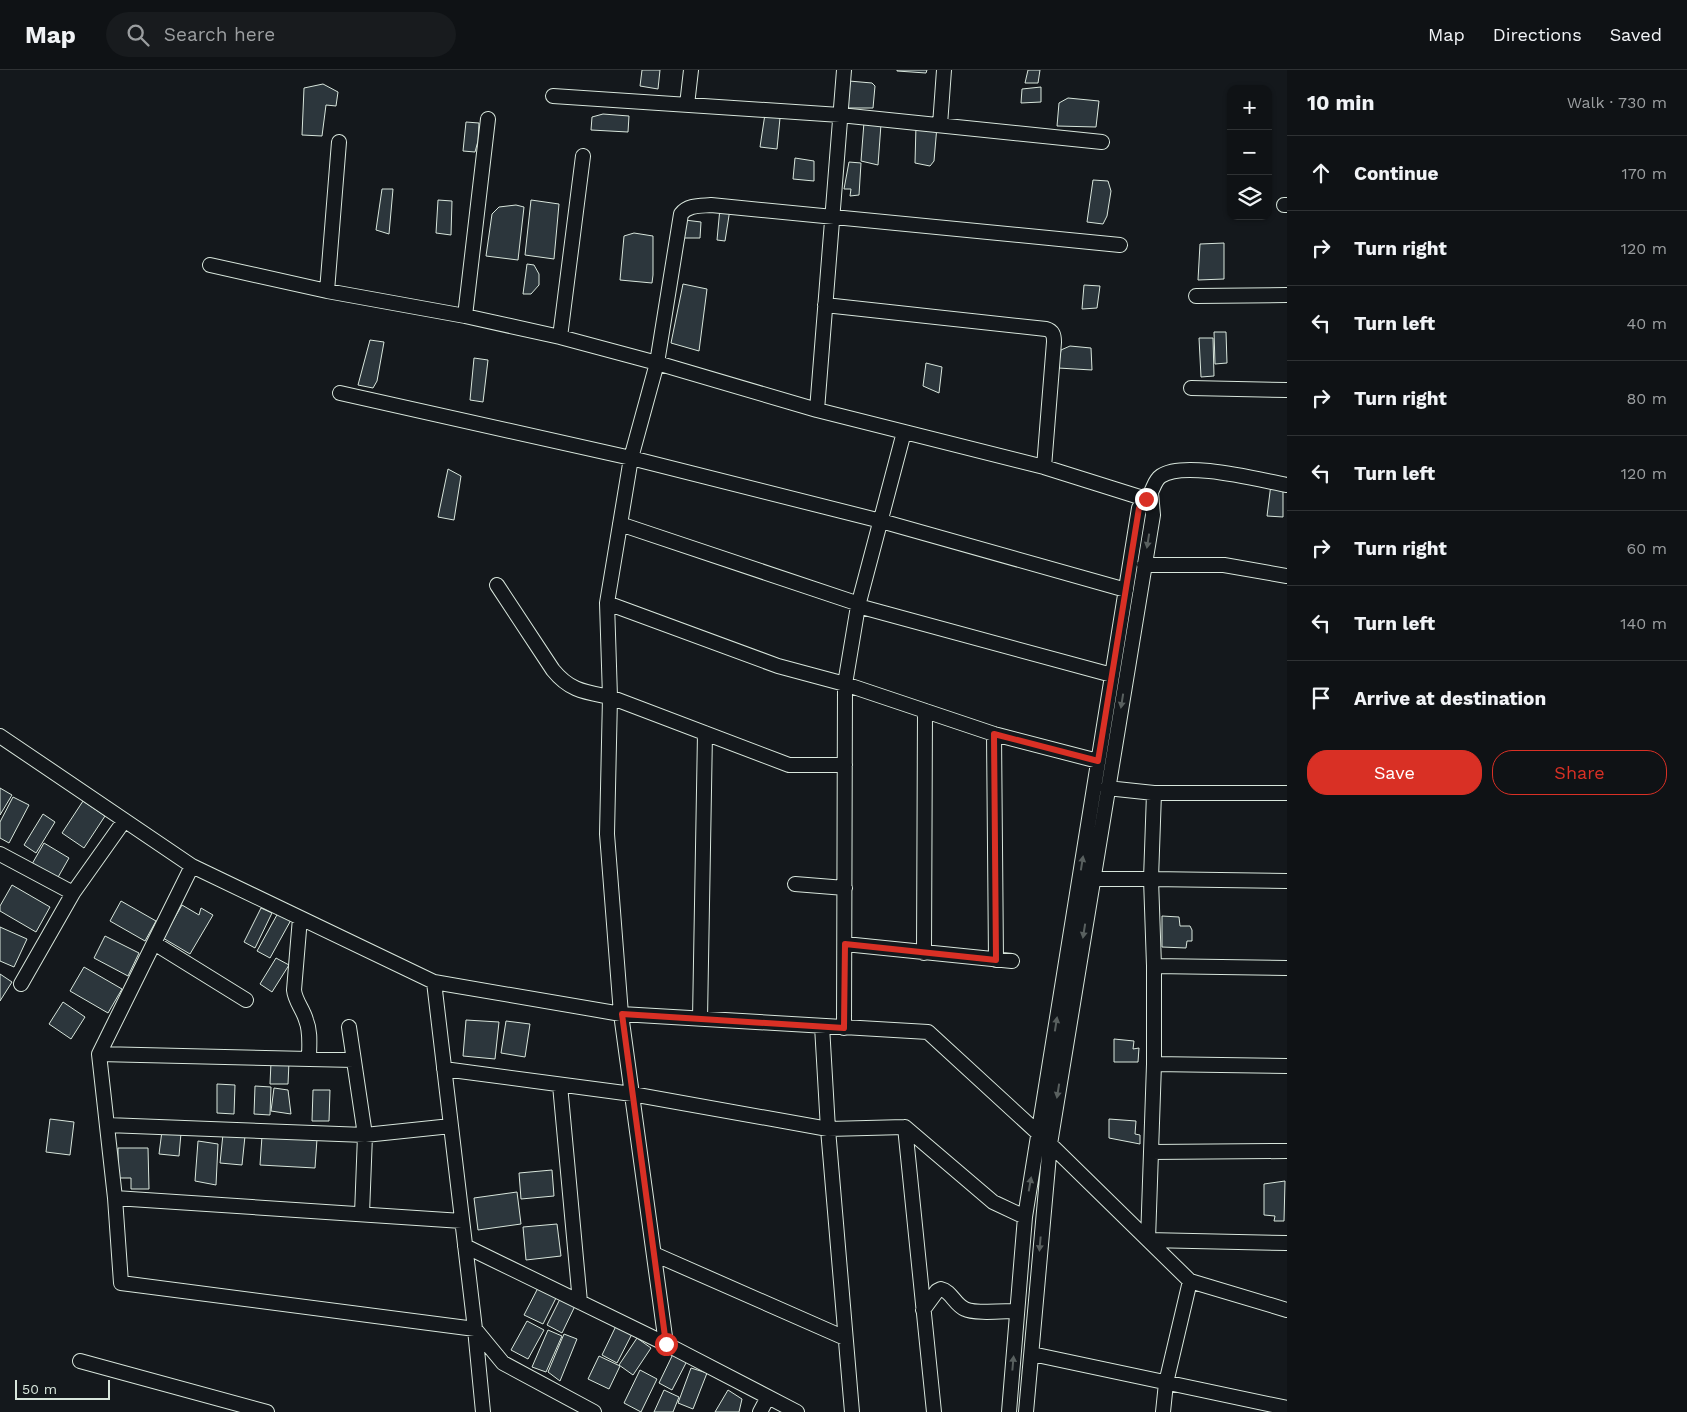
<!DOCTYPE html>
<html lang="en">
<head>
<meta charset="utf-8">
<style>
	:root { --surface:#0f1215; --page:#181b1e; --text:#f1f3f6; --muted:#9b9ea0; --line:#2f3234; --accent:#d93025 }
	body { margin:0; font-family:"Work Sans",sans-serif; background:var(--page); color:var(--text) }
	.controls { position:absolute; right:15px; top:15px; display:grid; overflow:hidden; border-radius:10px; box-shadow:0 1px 4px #0004 }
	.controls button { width:45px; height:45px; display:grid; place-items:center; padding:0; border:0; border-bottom:1px solid var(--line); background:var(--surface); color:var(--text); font:25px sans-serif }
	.scale { position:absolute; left:15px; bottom:12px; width:95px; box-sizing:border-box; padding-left:5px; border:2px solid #d8e6dc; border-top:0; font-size:14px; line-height:18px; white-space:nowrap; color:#d8e6dc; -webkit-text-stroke:4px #14181c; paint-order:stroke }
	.stop { position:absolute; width:15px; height:15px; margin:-11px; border:4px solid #d93025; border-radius:50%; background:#fff }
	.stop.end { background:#d93025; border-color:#fff; box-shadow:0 1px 5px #0008 }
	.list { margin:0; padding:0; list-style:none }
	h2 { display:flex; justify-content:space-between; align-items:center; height:65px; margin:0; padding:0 20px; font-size:21px }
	h2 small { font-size:16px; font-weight:400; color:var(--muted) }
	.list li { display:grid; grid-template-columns:32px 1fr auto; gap:15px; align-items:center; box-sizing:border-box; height:75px; padding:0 20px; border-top:1px solid var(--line) }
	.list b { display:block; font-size:19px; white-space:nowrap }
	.list em { font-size:16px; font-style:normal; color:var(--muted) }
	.actions { display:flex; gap:10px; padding:15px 20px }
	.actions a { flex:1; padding:11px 0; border:1px solid var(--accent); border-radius:20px; text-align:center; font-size:18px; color:var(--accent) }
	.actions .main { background:var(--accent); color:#fff }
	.icon { flex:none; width:28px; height:28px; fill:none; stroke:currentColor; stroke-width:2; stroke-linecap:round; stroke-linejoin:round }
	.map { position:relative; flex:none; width:1287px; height:1342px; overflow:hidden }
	header { display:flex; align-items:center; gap:30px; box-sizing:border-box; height:70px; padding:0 25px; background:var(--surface); border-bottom:1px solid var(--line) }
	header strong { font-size:24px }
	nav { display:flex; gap:28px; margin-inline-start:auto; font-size:18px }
	.search { width:350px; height:45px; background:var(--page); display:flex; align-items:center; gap:12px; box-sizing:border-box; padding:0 18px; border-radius:28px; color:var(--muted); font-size:19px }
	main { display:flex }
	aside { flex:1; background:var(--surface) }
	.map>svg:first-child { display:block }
</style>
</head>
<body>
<header>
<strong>Map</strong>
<div class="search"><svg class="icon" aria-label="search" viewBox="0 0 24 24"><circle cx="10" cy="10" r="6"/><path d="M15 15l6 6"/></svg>Search here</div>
<nav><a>Map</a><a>Directions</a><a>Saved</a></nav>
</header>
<main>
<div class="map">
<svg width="1287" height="1342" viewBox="0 0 1287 1342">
	<rect width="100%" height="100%" fill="#14181c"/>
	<!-- building -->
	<path fill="#2c363c" stroke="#d8e6dc" d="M642 0H660L658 19 640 16Z
		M897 0H927L926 3 897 1Z
		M1028 0H1040L1038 13H1025Z
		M849 11 872 13 875 16 873 38H846Z
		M323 14 338 22 336 36 326 35 322 66 302 65 304 18Z
		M1041 17V32L1021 33 1022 19Z
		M1068 28 1099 31 1096 57 1057 56 1059 33Z
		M603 44 629 46 628 62 591 60 592 47Z
		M765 44 780 48 777 79 760 77Z
		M466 52 479 53 478 71 475 82 463 81Z
		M864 52 881 54 878 95 861 91Z
		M916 55 937 56 934 91 930 96 915 93Z
		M795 88 814 91V111L793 109Z
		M849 92 861 93 859 125 850 126 851 119H844Z
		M1093 110 1108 111 1111 121 1107 146 1103 154 1087 152Z
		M382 119H393L389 164 376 160Z
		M438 130 452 131 451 165 436 163Z
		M531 130 559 134 554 189 525 185Z
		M516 135 524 137 518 190 486 186 492 144 499 137Z
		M720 138 730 139 725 171 717 170Z
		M685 150 701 152 700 168H684Z
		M634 163 653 166V205L652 213 620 210 624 166Z
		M1224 173V209L1198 210 1200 174Z
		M527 194 534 195 539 204V215L531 224H523Z
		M683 214 707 219 699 281 671 273Z
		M1084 215 1100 216 1097 238 1082 239Z
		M1214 262H1226L1227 293 1215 294Z
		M1199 268H1213L1214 306 1201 307Z
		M370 270 384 272 377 311 373 318 358 315Z
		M1070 276 1091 278 1092 300 1058 298 1061 280Z
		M474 288 488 290 483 332 470 330Z
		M926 293 942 297 939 323 923 316Z
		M448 399 461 406 454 450 438 447Z
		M1271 414 1283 416V447L1267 446Z
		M0 718 12 725 0 745Z
		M13 727 29 735 9 773 0 768V752Z
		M83 731 105 746 84 778 62 763Z
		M43 744 55 752 36 783 24 775Z
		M44 773 69 788 57 809 32 794Z
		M12 815 50 837 36 862 0 841V836Z
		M121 831 156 851 145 871 110 851Z
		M182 835 199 845 201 838 213 845 190 884 163 868Z
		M261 838 272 843 255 878 244 872Z
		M278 843 291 850 270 888 257 881Z
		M1162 846 1179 847 1180 856H1190L1192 860V871H1187L1186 878 1162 877Z
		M0 857 27 869 14 897 0 891Z
		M105 866 139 883 128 906 94 888Z
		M276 888 289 895 272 922 260 914Z
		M84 897 122 919 108 943 70 921Z
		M0 904 12 912 0 931Z
		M63 932 85 947 71 969 49 954Z
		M466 950 499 952 495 989 463 986Z
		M506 951 530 954 525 987 501 983Z
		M1114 969 1134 971 1133 979 1139 978 1138 992H1114Z
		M271 992H289L288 1014H270Z
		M217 1014 235 1015 234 1044 217 1043Z
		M255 1016 271 1017 270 1045 254 1044Z
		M274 1018 288 1020 291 1044 271 1041Z
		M313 1020H330L329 1051H312Z
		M50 1049 74 1052 70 1085 46 1082Z
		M1109 1049 1136 1051 1135 1064 1140 1065V1074L1109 1068Z
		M162 1061 181 1063 179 1086 159 1084Z
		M223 1064 245 1066 242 1095 220 1093Z
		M262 1066 317 1069 315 1098 260 1095Z
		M198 1071 218 1074 216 1115 195 1111Z
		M118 1078H148L149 1119H131V1108H118Z
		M552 1100 554 1126 521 1129 519 1103Z
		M1285 1111 1284 1151H1274L1275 1146 1264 1145V1114Z
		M517 1122 521 1154 478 1160 474 1128Z
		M557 1154 561 1186 526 1190 523 1157Z
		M539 1216 557 1226 543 1254 524 1245Z
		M560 1229 575 1236 562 1263 547 1255Z
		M527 1251 544 1260 528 1289 511 1280Z
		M616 1256 632 1264 617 1293 602 1285Z
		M548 1260 562 1266 546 1302 532 1297Z
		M564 1264 577 1269 560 1311 548 1302Z
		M637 1268 651 1278 633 1305 619 1295Z
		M673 1284 687 1291 672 1320 659 1313Z
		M599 1286 620 1296 609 1319 588 1309Z
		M691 1298 707 1303 693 1339 678 1333Z
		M640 1300 657 1309 641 1342 624 1333Z
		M664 1320 679 1327 673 1342H654Z
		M728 1320 742 1329 739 1342H715Z"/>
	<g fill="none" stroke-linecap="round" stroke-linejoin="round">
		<defs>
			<path id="minor" d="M553 26 840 45 1102 72
				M687 35 691 0
				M940 55 944 0
				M1284 135H1287
				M210 195 327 221 465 246 560 267 657 293 817 340 1044 397 1146 429
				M327 221 339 72
				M1196 226 1287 225
				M825 235 1046 259C1053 261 1054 265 1054 272L1044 397
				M465 246 488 49
				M560 267 583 86
				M1191 318 1287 320
				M340 323 631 388 881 451 1126 520
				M817 340 844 0
				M620 454 859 534
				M1144 495H1224L1287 506
				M497 515 553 600C570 621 585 622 610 627L789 695H845
				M607 533 778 596 845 614 994 664 1098 691
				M858 536 1112 605
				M994 664 996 890
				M0 666 192 796 434 912 621 944 928 962 1050 1074 1190 1211 1287 1240
				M1107 718 1154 723
				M0 784 73 823 124 751
				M192 796 99 984 115 1128 121 1213 475 1259 483 1342
				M1092 809H1151L1154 723H1287
				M1287 811 1151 809 1154 896V994L1148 1170 1287 1173
				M795 814 845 818
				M300 848 294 920C295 931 303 939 306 950 311 962 309 976 309 989
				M154 873 246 930
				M845 874 1012 891
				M924 883 925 641
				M1154 896 1287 898
				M434 912 475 1259 503 1293 594 1342
				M21 914 73 823
				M700 949 705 663
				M822 956 828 1059 852 1342
				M349 957 365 1065 362 1144
				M844 958 845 614 858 536 904 362
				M99 984 354 990
				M1154 994 1287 996
				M444 999 632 1024 828 1059 905 1057 934 1342
				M560 1015 580 1232
				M107 1055 365 1065 451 1056
				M905 1057 993 1132 1025 1147
				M1151 1082 1287 1081
				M115 1128 462 1151
				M465 1176 666 1274 797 1342
				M654 1184 845 1268
				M923 1240 937 1221 941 1219C951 1221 955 1235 965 1239 974 1244 1005 1241 1017 1241
				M666 1274 621 944 607 764 610 627 607 533 631 388 657 293 681 144C688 135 700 136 711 135L1120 175
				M1032 1284 1287 1338
				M80 1291 267 1342
				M760 1342 768 1327
				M1009 1342 1025 1147 1139 438C1143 433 1148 428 1151 422 1154 417 1155 410 1161 406 1184 390 1259 410 1287 415
				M1026 1342 1050 1074 1153 445 1151 423
				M1163 1342 1166 1313 1190 1211"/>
		</defs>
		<!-- minor casing -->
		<use href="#minor" stroke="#d8e6dc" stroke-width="16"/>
		<!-- minor -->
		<use href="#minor" stroke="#14181c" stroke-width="14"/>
	</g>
	<!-- one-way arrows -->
	<defs><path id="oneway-solid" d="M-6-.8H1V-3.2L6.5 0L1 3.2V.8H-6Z" transform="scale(1.25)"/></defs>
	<g fill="#59605f">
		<use href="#oneway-solid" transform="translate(1148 471) rotate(99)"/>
		<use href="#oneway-solid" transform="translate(1122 631) rotate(99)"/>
		<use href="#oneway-solid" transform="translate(1082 793) rotate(-81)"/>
		<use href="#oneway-solid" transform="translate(1084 861) rotate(99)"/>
		<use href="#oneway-solid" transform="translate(1056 954) rotate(-81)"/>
		<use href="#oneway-solid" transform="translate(1058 1021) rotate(99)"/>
		<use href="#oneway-solid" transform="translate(1030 1114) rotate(-80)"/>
		<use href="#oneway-solid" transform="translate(1040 1174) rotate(95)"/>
		<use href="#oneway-solid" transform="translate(1013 1293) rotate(-85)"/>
	</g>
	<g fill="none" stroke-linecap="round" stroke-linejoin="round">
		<!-- route -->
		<path stroke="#d93025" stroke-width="6" d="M666 1274 622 944 844 958 845 874 996 890 994 664 1098 691 1139 438 1146 429"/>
	</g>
</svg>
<div class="controls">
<button>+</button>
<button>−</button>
<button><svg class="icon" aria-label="layers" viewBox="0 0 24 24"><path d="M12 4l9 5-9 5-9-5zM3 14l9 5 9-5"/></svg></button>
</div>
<div class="scale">50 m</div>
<div class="stop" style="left:666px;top:1274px"></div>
<div class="stop end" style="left:1146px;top:429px"></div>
</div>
<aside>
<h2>10 min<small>Walk · 730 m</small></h2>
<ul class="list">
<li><svg class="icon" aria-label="ahead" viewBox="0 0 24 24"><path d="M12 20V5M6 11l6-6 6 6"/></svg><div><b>Continue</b></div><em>170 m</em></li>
<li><svg class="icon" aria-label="right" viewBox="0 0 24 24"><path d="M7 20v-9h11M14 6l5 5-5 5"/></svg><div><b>Turn right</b></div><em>120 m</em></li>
<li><svg class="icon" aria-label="left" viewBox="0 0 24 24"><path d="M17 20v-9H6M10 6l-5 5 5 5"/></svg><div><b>Turn left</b></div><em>40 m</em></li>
<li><svg class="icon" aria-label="right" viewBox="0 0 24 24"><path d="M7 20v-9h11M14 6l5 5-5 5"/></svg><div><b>Turn right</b></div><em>80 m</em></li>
<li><svg class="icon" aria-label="left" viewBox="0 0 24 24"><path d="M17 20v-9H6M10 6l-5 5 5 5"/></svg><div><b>Turn left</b></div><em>120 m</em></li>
<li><svg class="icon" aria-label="right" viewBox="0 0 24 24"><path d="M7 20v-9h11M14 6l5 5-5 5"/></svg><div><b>Turn right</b></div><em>60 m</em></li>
<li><svg class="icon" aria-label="left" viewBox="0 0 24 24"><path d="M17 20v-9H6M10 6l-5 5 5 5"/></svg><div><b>Turn left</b></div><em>140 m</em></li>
<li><svg class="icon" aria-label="arrive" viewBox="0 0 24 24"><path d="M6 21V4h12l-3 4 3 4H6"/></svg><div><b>Arrive at destination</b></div></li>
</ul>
<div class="actions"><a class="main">Save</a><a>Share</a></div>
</aside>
</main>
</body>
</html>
